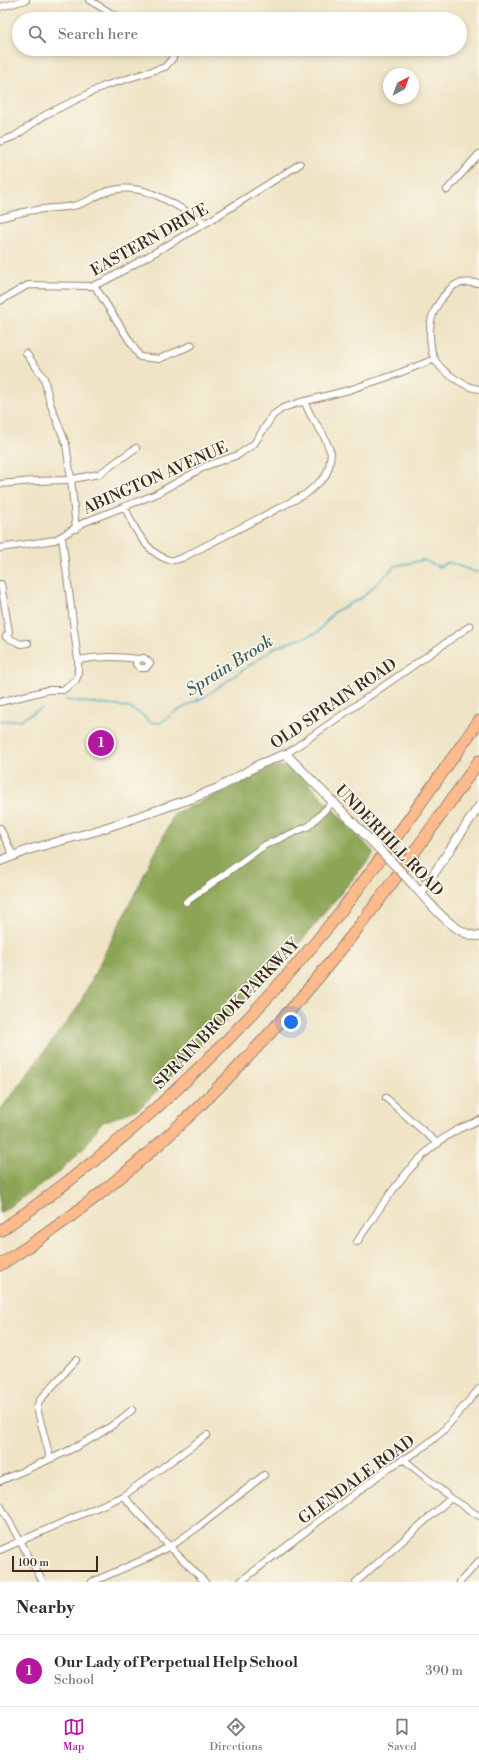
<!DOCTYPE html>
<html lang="en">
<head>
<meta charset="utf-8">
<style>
	:root { --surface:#fff; --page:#f2f2f3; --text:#2b2b33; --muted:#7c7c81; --line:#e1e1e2; --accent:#b5179e }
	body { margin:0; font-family:"Libre Bodoni",serif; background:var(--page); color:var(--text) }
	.compass { position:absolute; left:383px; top:68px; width:36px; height:36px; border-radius:50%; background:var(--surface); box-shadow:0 2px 6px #0003; rotate:41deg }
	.scale { position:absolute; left:12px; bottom:10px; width:86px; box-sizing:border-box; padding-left:4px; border:2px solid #3b2a1e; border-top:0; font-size:11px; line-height:14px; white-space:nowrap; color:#3b2a1e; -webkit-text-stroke:3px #fbf7ec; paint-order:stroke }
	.you { position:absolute; left:291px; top:1022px; width:14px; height:14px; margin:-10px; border:3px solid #fff; border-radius:50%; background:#1a73e8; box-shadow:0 0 0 6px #1a73e833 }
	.badge { display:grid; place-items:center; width:26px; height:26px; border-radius:50%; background:var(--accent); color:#fff; font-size:13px; font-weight:700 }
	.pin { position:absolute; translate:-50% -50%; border:2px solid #fff; box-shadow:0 1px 4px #0006 }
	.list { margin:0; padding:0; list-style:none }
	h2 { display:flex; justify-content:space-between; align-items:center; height:52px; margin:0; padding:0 16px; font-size:17px }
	h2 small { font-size:13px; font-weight:400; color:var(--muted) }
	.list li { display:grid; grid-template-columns:26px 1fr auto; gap:12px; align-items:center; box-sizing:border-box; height:72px; padding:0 16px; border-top:1px solid var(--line) }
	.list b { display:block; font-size:15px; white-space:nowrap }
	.list p { margin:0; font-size:13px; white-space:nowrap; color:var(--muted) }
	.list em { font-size:13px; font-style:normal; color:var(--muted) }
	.icon { flex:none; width:22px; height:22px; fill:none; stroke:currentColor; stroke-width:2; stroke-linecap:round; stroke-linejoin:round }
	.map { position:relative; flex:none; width:479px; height:1582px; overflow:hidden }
	.search { position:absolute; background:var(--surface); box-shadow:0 2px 6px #0003; left:12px; right:12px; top:12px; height:44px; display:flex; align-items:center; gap:10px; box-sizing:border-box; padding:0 14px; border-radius:22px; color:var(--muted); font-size:15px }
	.sheet { height:124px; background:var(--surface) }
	nav { display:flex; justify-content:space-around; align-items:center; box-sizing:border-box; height:56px; border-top:1px solid var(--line); background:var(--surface); font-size:11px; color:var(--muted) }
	nav a { display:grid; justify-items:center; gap:2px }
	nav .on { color:var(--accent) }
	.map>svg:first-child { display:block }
</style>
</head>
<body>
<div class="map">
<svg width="479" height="1582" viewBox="0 0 479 1582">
	<rect width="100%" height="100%" fill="#fbf7ec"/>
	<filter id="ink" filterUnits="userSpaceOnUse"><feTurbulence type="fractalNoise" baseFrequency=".025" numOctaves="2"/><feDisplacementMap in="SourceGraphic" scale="8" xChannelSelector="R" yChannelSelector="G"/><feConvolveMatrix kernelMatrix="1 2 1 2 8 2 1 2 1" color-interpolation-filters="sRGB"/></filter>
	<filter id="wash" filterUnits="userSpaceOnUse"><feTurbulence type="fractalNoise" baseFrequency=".012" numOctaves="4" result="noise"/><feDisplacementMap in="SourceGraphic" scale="16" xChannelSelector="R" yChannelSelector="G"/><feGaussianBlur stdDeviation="0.9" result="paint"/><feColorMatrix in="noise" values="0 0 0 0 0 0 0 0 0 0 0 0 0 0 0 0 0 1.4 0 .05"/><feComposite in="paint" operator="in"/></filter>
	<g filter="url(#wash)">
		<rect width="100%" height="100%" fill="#efe4c6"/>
		<!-- forest -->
		<path fill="#8ba455" stroke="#63673a" d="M279 766 292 768 301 775 374 853 303 939 243 1003 140 1108 101 1123 85 1146 59 1172 0 1213V1110L78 1007 175 813 227 790 268 768Z"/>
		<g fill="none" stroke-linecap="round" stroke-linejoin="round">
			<!-- stream -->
			<path stroke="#41acc0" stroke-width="1.5" d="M66 700 127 707 141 714 150 722 160 723 177 711 207 695 276 647 317 633 334 612 363 597 395 566 424 560 439 567 448 562 475 572 479 571
				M0 721 20 720 42 708"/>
		</g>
	</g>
	<g filter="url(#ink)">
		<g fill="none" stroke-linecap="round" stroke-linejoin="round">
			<defs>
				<path id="minor" d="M89 0 121 19
					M0 7 26 0
					M0 142 15 136 45 115 104 86 165 67 173 58 171 52 166 49
					M447 190 479 154
					M0 218C12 215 24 211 36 210 48 208 61 208 73 206 86 204 97 194 109 191 144 180 177 207 206 223
					M479 283C471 283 462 281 455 285 445 291 433 310 431 321 429 331 430 349 434 358 440 371 466 388 479 389
					M94 285 140 357 159 359 192 345
					M0 301 28 285 92 286 105 281 206 223 300 164
					M26 353 44 378 50 403 66 444 71 479 76 529
					M0 484 34 481 67 480 99 474 136 448
					M125 507C132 525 146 552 166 559 171 561 177 560 182 558L306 494 325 477 329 467 331 453 323 434 311 416 304 401
					M0 548 55 540 85 522 154 495 206 466 238 455 254 444 273 415 283 408 298 403 349 390 394 375 435 359
					M1 584 9 632 6 637
					M6 637 21 644 28 643
					M144 658 150 663 146 668H140L136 664 138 659Z
					M78 660C99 656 117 656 138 659
					M0 702 48 690H63L76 680 78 675V660L62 538
					M286 754 470 626
					M0 828 13 855
					M186 902 265 845 309 826 334 801
					M386 1098 438 1144
					M357 1242C384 1202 413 1154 457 1130 464 1126 472 1124 479 1120
					M50 1458 37 1408 39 1401 76 1360
					M403 1459 451 1498 479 1516
					M0 1481C45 1461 95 1443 132 1410
					M123 1496 169 1546 205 1582
					M0 1505 43 1582
					M0 1550 123 1496 207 1435
					M92 1582 152 1556 177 1542 201 1525 264 1475
					M240 1582 387 1469 418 1451 431 1441 442 1432 479 1389
					M356 1582 451 1498
					M460 1582 479 1561"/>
				<path id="tertiary" d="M0 861 31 849 96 831 193 798 218 788 260 764 286 754 379 849
					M407 878C424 896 454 937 479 936
					M421 893 479 806"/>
				<path id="motorway" d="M0 1231C127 1144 241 1036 337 916 387 853 432 786 479 721
					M0 1265C139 1177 256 1059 357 929 399 875 439 818 479 761"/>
			</defs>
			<!-- minor casing -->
			<use href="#minor" stroke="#958772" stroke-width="8"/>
			<!-- tertiary casing -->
			<use href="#tertiary" stroke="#958772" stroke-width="10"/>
			<!-- motorway casing -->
			<use href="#motorway" stroke="#958772" stroke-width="13"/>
			<!-- minor -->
			<use href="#minor" stroke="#fff" stroke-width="6"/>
			<!-- tertiary -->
			<use href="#tertiary" stroke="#fff" stroke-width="8"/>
			<!-- motorway -->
			<use href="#motorway" stroke="#fcba8d" stroke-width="11"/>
			<defs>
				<path id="tertiary-bridge" d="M379 849 407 878"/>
			</defs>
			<!-- tertiary-bridge casing -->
			<use href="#tertiary-bridge" stroke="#958772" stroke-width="10" stroke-linecap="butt"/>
			<!-- tertiary-bridge -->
			<use href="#tertiary-bridge" stroke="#fff" stroke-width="8"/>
		</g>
	</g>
	<g text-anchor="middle" stroke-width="3.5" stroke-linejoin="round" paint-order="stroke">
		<!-- street labels -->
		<g font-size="16" fill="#3b2a1e" stroke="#fbf7ec">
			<text transform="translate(149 239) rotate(-29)" y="6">EASTERN DRIVE</text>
			<text transform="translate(155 477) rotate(-24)" y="6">ABINGTON AVENUE</text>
			<text transform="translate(333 703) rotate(-34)" y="6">OLD SPRAIN ROAD</text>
			<text transform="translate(390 840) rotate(46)" y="6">UNDERHILL ROAD</text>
			<text transform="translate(226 1013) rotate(-46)" y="6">SPRAIN BROOK PARKWAY</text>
			<text transform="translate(356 1479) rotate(-36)" y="6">GLENDALE ROAD</text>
		</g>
		<!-- water labels -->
		<g font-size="17" font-style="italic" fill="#3d5e5f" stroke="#fbf7ec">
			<text transform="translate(229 665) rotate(-32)" y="6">Sprain Brook</text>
		</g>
	</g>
</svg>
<svg class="compass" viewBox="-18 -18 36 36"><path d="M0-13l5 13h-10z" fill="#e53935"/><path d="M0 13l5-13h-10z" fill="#7c7c81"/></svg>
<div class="scale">100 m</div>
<div class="you"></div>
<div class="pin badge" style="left:101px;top:743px">1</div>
<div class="search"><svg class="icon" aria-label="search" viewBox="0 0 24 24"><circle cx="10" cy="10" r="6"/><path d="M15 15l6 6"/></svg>Search here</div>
</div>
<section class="sheet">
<h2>Nearby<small></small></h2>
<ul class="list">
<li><span class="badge">1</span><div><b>Our Lady of Perpetual Help School</b><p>School</p></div><em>390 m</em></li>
</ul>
</section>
<nav>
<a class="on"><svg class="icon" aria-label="map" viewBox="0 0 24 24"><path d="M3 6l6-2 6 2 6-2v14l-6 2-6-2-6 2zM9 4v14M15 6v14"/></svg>Map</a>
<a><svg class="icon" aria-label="directions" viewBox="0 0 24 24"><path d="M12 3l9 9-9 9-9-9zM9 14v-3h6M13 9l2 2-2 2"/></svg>Directions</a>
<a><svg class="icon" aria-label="saved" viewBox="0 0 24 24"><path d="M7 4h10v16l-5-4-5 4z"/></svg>Saved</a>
</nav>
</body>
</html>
